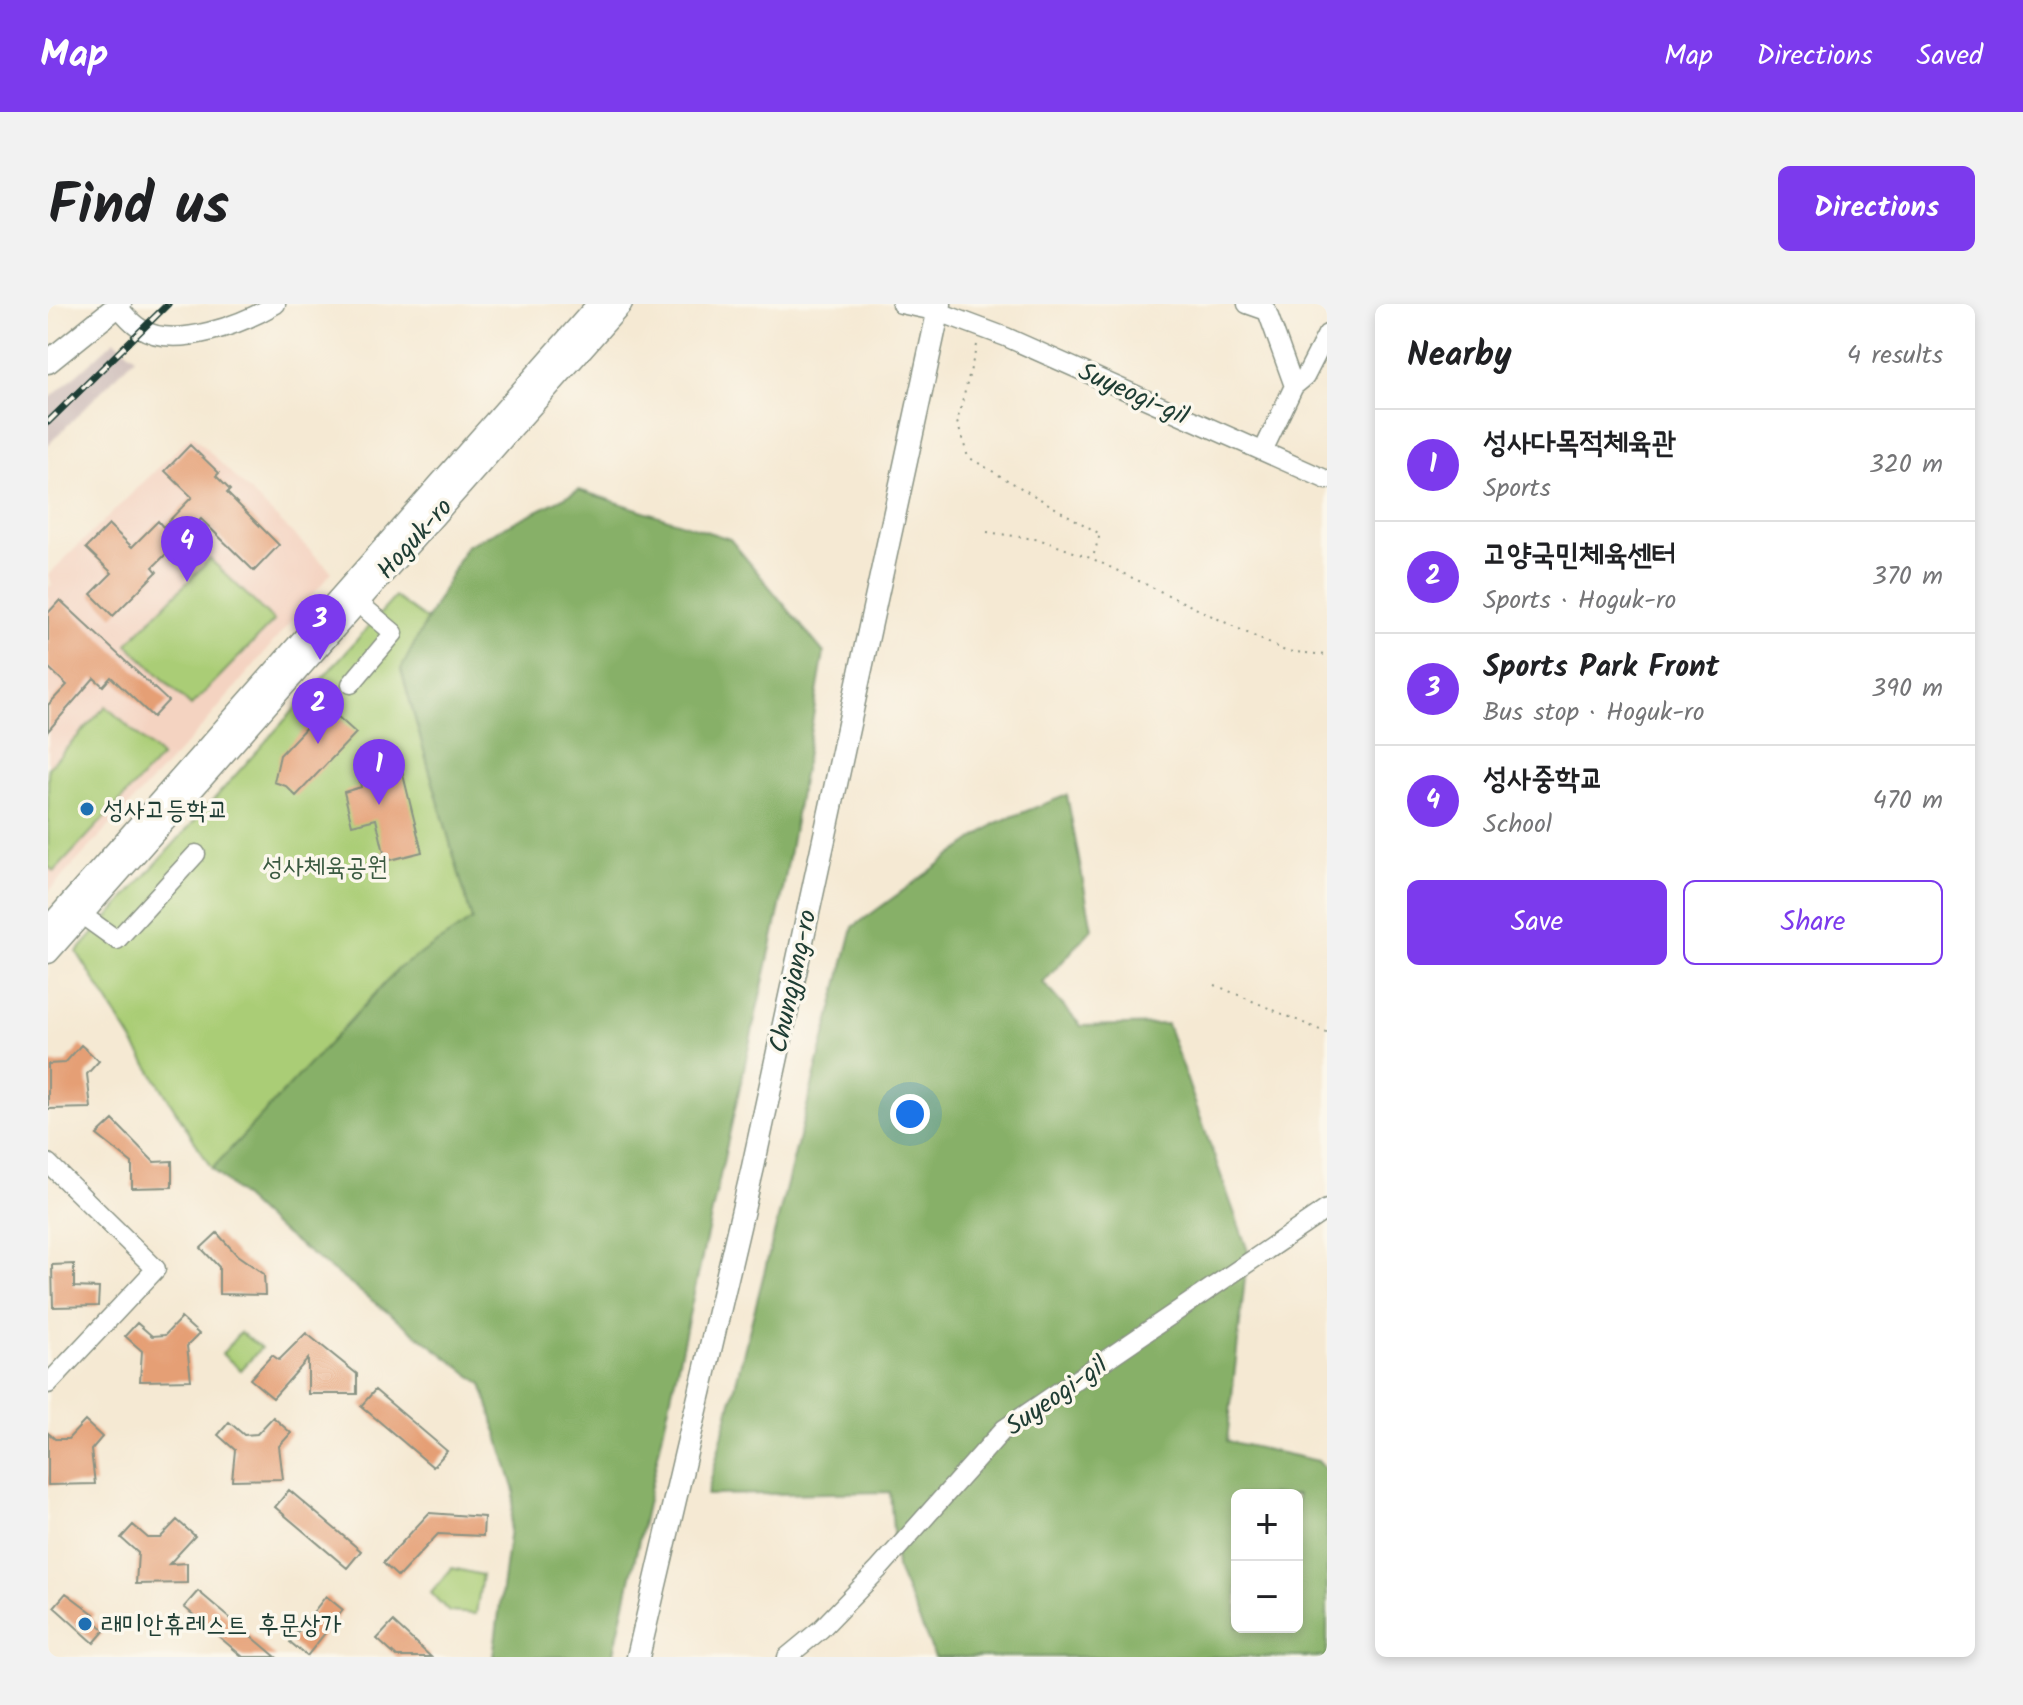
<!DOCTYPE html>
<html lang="en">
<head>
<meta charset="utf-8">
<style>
	:root { --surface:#fff; --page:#f2f2f2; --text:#202124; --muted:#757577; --line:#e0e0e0; --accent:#7c3aed }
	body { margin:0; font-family:Kalam,"Poor Story",sans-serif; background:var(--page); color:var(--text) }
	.controls { position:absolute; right:24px; bottom:24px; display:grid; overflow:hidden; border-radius:12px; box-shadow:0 4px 12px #0003 }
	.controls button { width:72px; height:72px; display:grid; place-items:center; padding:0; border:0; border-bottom:2px solid var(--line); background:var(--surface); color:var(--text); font:40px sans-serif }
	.you { position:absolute; left:862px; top:810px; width:28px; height:28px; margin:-20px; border:6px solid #fff; border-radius:50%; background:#1a73e8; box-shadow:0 0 0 12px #1a73e833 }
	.badge { display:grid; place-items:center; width:52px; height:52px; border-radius:50%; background:var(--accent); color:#fff; font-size:26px; font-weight:700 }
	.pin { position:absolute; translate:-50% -66px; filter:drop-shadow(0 2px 4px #0008) }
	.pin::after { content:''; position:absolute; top:42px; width:28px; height:24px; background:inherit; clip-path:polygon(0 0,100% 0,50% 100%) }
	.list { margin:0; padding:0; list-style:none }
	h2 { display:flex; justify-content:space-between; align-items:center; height:104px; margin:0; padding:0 32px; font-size:34px }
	h2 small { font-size:26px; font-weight:400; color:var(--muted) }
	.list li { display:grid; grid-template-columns:52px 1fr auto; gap:24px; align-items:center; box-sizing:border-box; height:112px; padding:0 32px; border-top:2px solid var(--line) }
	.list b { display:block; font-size:30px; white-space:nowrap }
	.list p { margin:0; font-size:26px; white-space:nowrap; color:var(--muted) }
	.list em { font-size:26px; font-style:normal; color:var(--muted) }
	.actions { display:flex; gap:16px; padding:24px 32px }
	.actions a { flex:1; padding:18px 0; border:2px solid var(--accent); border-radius:12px; text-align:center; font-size:28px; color:var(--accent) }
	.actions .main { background:var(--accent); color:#fff }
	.map { position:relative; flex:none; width:1279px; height:1353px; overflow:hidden; border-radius:12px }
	header { display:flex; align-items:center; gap:48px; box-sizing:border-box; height:112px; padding:0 40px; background:var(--accent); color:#fff }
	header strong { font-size:38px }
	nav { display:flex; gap:44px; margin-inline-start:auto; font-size:28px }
	.intro { display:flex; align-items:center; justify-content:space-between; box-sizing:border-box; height:192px; padding:0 48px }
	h1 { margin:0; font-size:56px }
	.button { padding:20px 36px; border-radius:12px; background:var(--accent); color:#fff; font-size:28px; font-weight:700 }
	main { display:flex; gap:48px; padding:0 48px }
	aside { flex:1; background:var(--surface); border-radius:12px; box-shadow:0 4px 12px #0003 }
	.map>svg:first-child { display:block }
</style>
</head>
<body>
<header>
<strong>Map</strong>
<nav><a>Map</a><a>Directions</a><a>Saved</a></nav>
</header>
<div class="intro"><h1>Find us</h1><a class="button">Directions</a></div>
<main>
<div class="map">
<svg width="1279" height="1353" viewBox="0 0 1279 1353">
	<rect width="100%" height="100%" fill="#fbf7ec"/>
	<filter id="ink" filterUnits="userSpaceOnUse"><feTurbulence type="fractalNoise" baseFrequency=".0125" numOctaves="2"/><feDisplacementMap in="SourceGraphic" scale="16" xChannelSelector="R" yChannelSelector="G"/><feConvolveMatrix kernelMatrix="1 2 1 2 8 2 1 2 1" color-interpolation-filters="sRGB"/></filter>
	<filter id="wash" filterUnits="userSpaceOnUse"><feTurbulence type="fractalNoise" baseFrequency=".006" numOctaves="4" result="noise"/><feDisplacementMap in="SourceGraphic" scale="32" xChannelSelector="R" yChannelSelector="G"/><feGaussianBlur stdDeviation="1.8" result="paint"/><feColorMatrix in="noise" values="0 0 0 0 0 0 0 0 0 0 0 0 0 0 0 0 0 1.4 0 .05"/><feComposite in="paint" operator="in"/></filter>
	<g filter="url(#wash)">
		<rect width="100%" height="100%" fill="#f5e9d3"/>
		<!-- built -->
		<path fill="#f4d3c1" d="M144 131 284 268 155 422 0 588V284L4 280 0 271Z"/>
		<!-- industrial -->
		<path fill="#d0c0bc" d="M67 36 87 53 0 141V96Z"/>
		<!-- green -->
		<path fill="#aacd76" stroke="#648555" stroke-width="2" d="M162 255 226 317 143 402 79 340Z
			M347 293 379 316 353 366 424 616 351 665 164 865 29 648Z
			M58 402 113 453 6 568 0 562V464Z
			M192 1028 213 1044 193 1066 174 1050Z
			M404 1264 434 1271 428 1310 401 1308 383 1289Z"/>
		<!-- forest -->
		<path fill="#87b067" stroke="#53764e" stroke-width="2" fill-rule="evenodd" d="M531 186 682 235 776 349 733 598 565 1353H445L467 1187 434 1080 222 919 164 865 351 664 424 616 353 365 418 242Z
			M1019 491 1044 625 995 679 1033 722 1119 720 1200 947 1179 1137 1270 1157 1279 1167V1353H887L848 1263 842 1188 659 1191 805 623 948 519ZM1189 1191H1249V1323H1189Z"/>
		<g id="blocks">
			<!-- building -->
			<path fill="#e59f74" d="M142 141 171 169 168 172 182 186 179 189 231 241 206 267 153 215 105 263 109 268 65 312 43 290 64 269 38 244 61 221 84 243 110 217 115 223 144 193 117 167Z
				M12 296 120 397 105 413 63 373 55 382 46 374 0 427V401L19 381 0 363V309Z
				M278 402 308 429 248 492 238 482 226 478 232 451Z
				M350 450 374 548 338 557 328 515 304 521 296 488 313 483 308 460Z
				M33 741 51 757 39 770 43 804 0 805V760L17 759Z
				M65 816 106 858 124 857V883L84 884V859L49 831Z
				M169 929 189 951 216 970 217 991 171 990V963L153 944Z
				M26 960V983L51 984 50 1002 5 1003 4 961Z
				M133 1014 151 1030 139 1042 143 1076 92 1077 94 1047 77 1032 89 1019 104 1032 117 1031Z
				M258 1029 309 1070V1090H260V1055L225 1094 202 1075 224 1051 231 1056Z
				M327 1086 399 1147 385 1163 313 1102Z
				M225 1113 243 1129 231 1142 235 1175 184 1176 187 1146 170 1131 181 1118 196 1131 209 1130Z
				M37 1117 54 1133 43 1146 47 1180 0 1181V1129L7 1135H20Z
				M241 1186 313 1247 299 1264 227 1203Z
				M381 1209 436 1213 435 1232 390 1230 350 1273 335 1259Z
				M129 1216 147 1232 121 1260 139 1259V1279L88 1280 90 1249 73 1234 85 1221 100 1234H112Z
				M150 1287 228 1353H195L136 1303Z
				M18 1289 46 1310 43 1314 57 1326 46 1339 6 1303Z
				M278 1292 295 1306 259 1352 242 1338Z
				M345 1318 383 1353H349L329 1335Z"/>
		</g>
	</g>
	<g filter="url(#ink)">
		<use href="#blocks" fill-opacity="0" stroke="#8a9384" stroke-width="2"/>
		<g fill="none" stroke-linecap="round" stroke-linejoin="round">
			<defs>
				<path id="minor" d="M853 0 891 8 958 33 1279 176
					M1199 0 1219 7 1246 82
					M69 2C76 9 83 19 92 24 127 47 196 19 228 0
					M1215 147 1246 82 1257 73 1279 30
					M301 291 346 329 303 380
					M23 603 69 636 148 550
					M0 859 108 965 0 1080
					M739 1353 773 1325 831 1265 956 1125 1279 905"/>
				<path id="major" d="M0 58 72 0
					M0 625 551 0
					M0 648 573 0
					M590 1353 705 863 892 0"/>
			</defs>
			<!-- minor casing -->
			<use href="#minor" stroke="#8a9384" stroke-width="21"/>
			<!-- major casing -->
			<use href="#major" stroke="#8a9384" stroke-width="25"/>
			<!-- path -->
			<path stroke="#8a9384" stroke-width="2" stroke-dasharray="2 6" stroke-linecap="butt" d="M929 41 909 118 920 153 1052 230 1045 253
				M939 228 993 236 1045 255 1237 347 1279 351
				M1167 681 1279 729"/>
			<!-- minor -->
			<use href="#minor" stroke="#fff" stroke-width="18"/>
			<!-- major -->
			<use href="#major" stroke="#fff" stroke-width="22"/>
			<defs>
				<path id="rail" d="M0 118 120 0"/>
			</defs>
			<!-- rail casing -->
			<use href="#rail" stroke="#1f3d34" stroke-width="7"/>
			<!-- rail -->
			<use href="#rail" stroke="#fbf7ec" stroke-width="4" stroke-dasharray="12" stroke-linecap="butt"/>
		</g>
	</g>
	<!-- markers -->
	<g fill="#1f6fb2" stroke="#fbf7ec" stroke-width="3">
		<circle cx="39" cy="505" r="8"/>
		<circle cx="37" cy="1320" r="8"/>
	</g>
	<g text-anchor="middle" stroke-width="7" stroke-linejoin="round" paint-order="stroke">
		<!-- street labels -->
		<g font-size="26" fill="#1f3d34" stroke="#fbf7ec">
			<text transform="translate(1086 89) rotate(24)" y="9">Suyeogi-gil</text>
			<text transform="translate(366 234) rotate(-48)" y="9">Hoguk-ro</text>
			<text transform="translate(744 677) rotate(-78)" y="9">Chungjang-ro</text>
			<text transform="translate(1008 1091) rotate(-35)" y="9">Suyeogi-gil</text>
		</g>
		<!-- poi labels -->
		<g font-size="26" fill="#1f3d34" stroke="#fbf7ec" text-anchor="start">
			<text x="55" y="514">성사고등학교</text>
			<text x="53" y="1329">래미안휴레스트 후문상가</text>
		</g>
		<!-- park labels -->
		<g font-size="26" fill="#3b5a41" stroke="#fbf7ec">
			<text x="277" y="571">성사체육공원</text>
		</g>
	</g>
</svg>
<div class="controls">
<button>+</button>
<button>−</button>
</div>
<div class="you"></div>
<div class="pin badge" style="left:331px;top:501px">1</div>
<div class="pin badge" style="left:270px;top:440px">2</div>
<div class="pin badge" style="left:272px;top:356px">3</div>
<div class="pin badge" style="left:139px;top:278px">4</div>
</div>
<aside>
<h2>Nearby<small>4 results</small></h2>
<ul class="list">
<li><span class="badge">1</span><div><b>성사다목적체육관</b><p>Sports</p></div><em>320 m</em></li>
<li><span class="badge">2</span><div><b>고양국민체육센터</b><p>Sports · Hoguk-ro</p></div><em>370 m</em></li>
<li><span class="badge">3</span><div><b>Sports Park Front</b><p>Bus stop · Hoguk-ro</p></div><em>390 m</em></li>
<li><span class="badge">4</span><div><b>성사중학교</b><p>School</p></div><em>470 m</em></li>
</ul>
<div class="actions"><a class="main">Save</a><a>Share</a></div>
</aside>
</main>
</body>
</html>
